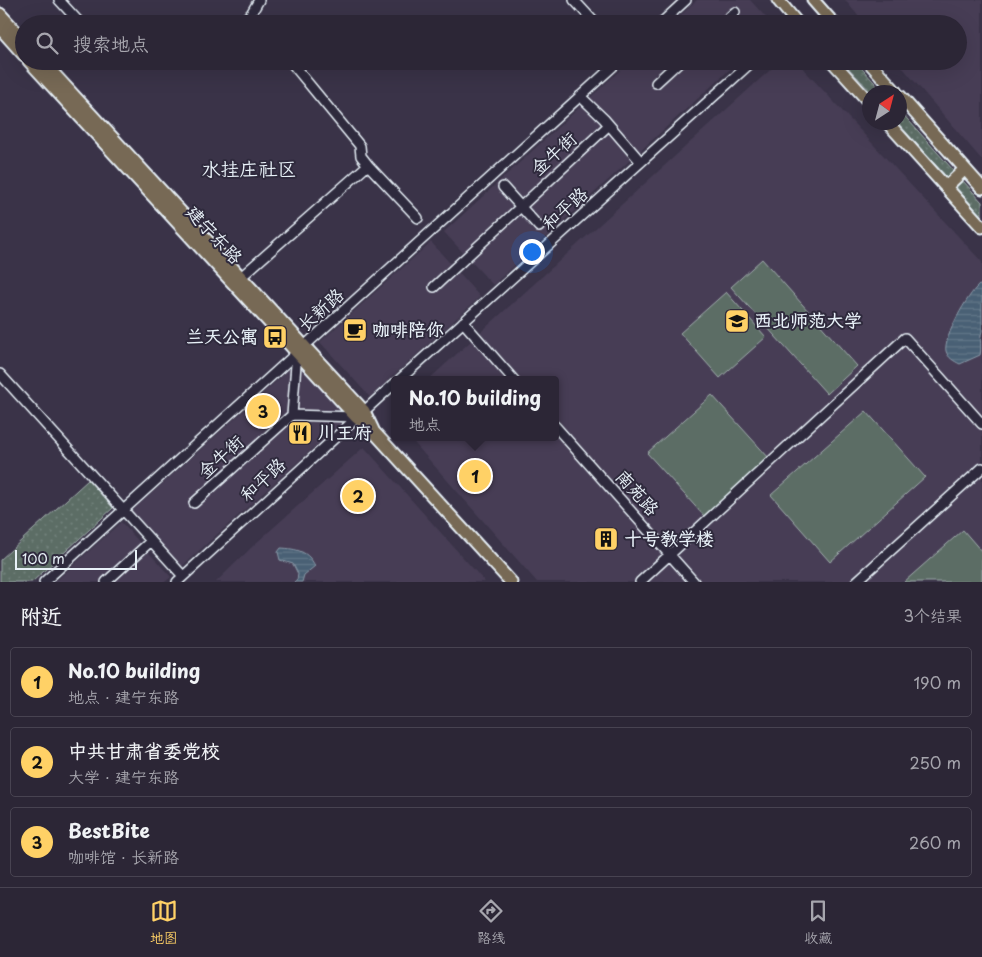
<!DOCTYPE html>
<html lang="zh">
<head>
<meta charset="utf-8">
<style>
	:root { --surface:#2c2636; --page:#342e3e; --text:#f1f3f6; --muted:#a6a5ad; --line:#484351; --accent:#ffd166 }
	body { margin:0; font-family:"Playpen Sans","LXGW WenKai TC",sans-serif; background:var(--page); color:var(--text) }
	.compass { position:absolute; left:862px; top:85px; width:45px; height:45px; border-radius:50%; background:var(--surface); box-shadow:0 5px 20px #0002; rotate:36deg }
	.scale { position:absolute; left:15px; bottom:12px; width:122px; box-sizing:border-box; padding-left:5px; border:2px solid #e8f1f8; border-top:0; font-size:14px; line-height:18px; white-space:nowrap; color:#e8f1f8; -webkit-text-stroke:4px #2f2a3d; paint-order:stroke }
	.you { position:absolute; left:531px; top:251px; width:18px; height:18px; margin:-12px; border:4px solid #fff; border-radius:50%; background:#1a73e8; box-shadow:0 0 0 8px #1a73e833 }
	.badge { display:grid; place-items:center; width:32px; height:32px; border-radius:50%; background:var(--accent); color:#111; font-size:16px; font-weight:700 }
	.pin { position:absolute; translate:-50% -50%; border:2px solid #fff; box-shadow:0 1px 5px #0006 }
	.popup { position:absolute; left:391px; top:376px; width:168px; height:65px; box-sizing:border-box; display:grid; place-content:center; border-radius:5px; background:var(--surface); filter:drop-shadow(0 1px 4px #0005); font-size:16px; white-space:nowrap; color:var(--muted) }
	.popup b { font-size:19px; color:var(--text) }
	.popup::after { content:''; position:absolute; left:50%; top:100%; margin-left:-10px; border:10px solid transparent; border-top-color:var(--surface) }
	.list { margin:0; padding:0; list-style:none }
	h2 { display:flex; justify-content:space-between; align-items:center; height:65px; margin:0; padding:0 20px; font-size:21px }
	h2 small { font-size:16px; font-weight:400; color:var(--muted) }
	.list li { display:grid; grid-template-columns:32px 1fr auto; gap:15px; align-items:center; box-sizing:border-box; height:70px; margin:0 10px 10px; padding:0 10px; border:1px solid var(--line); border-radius:5px }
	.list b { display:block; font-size:19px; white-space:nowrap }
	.list p { margin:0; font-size:16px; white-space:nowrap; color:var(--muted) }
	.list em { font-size:16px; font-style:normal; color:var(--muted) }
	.icon { flex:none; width:28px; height:28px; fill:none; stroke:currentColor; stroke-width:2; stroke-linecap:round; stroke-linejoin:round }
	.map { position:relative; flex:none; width:982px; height:582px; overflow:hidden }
	.search { position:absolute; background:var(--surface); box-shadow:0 5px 20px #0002; left:15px; right:15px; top:15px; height:55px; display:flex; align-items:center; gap:12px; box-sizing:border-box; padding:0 18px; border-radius:28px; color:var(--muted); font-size:19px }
	.sheet { height:305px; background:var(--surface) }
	nav { display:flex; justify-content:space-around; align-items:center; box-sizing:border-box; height:70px; border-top:1px solid var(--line); background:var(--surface); font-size:14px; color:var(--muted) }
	nav a { display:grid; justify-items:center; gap:2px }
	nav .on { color:var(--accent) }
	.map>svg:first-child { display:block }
</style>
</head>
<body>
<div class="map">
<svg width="982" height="582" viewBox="0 0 982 582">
	<defs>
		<pattern id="grass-dots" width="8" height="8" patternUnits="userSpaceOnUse" patternTransform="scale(1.25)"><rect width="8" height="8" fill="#5b6d65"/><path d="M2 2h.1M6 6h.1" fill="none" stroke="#73827c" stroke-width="1.8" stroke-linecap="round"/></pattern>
		<pattern id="water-rules" width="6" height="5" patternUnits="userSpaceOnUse" patternTransform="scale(1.25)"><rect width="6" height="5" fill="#496074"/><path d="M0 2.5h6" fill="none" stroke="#637789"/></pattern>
	</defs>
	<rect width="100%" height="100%" fill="#3a3348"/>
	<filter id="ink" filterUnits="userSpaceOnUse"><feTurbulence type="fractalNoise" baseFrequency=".02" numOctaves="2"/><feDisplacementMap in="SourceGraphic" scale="10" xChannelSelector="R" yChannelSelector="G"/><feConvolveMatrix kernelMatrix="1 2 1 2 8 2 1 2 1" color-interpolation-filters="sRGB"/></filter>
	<g filter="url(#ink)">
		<!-- built -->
		<path fill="#473e55" d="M697 0H750L772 24H671Z
			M845 0H982V160L897 61H958V24H865Z
			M630 61H739L493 285 444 232Z
			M780 61H796L982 262V582H537L409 437H555V380H428Z
			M431 242 480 297 370 397 320 342Z
			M299 361 349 416 181 567 131 512Z
			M364 447 485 582H216L255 544Z
			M121 522 171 577 165 582H55Z"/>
		<!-- grass -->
		<path fill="url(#grass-dots)" stroke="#a2afae" d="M842 61H855L883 92H871Z
			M900 111 982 202V216L898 123 900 122Z
			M88 480 113 508 32 582H0V560Z"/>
		<!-- garden -->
		<path fill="#5b6d65" stroke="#a2afae" d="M762 259 857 366 827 394 731 287Z
			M726 292 766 337 720 378 680 333Z
			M712 395 769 458 704 516 647 453Z
			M866 411 925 477 830 562 771 495Z
			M963 530 982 552V582H904Z"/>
		<!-- water -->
		<path fill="url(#water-rules)" stroke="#899aa9" d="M979 285 982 286V331C979 340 982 347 980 355L960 364C954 361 948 358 946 351 943 338 968 294 979 285Z
			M281 548C297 549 308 551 315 566L304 575 302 582H294L297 580 298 574 293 564 280 560 278 552Z"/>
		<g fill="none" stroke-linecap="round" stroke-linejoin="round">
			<defs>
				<path id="minor" d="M59 0 81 24
					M574 0 596 24
					M251 14 259 24
					M238 24 251 14 259 0
					M660 24 686 0
					M722 24 735 12
					M656 83 680 61
					M580 96 604 119 641 162
					M368 165 418 218
					M503 187 539 227
					M241 277 368 165 361 156 360 146 290 61
					M434 287 609 125
					M463 322 514 380
					M0 374 183 576
					M399 380 753 61
					M292 415 356 417
					M555 426 694 582
					M194 503 292 415 297 352
					M44 582 619 61
					M106 582 151 541
					M177 582 395 383
					M640 582 905 338 982 424
					M856 582 982 468"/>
				<path id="major" d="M778 0 798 24
					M813 0 834 24
					M0 14 24 40
					M0 28 24 55
					M29 61 356 417 374 432 511 582
					M42 61 364 411 373 430
					M832 61 870 103
					M868 61 896 92
					M900 96 982 188
					M887 122 982 227
					M946 187 965 169"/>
			</defs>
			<!-- minor casing -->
			<use href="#minor" stroke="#e8f1f8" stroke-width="12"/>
			<!-- major casing -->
			<use href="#major" stroke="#e8f1f8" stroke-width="15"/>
			<!-- minor -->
			<use href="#minor" stroke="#2f2a3d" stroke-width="9"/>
			<!-- major -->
			<use href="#major" stroke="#776954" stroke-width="11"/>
		</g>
	</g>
	<!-- icons -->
	<defs>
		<symbol id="university-square" viewBox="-11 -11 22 22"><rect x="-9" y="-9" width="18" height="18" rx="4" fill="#ffd166" stroke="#2f2a3d"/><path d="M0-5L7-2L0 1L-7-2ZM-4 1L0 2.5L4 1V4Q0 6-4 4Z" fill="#111"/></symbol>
		<symbol id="cafe-square" viewBox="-11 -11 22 22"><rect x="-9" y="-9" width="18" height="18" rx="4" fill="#ffd166" stroke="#2f2a3d"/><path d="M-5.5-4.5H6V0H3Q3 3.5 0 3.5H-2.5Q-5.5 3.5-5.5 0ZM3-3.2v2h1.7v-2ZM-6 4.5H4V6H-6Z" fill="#111"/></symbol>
		<symbol id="bus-square" viewBox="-11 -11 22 22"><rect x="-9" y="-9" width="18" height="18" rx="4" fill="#ffd166" stroke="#2f2a3d"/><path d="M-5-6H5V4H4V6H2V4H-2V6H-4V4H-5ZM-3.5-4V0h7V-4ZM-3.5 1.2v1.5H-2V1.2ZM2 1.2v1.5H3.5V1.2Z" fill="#111"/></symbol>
		<symbol id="restaurant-square" viewBox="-11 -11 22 22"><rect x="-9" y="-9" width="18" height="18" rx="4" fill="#ffd166" stroke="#2f2a3d"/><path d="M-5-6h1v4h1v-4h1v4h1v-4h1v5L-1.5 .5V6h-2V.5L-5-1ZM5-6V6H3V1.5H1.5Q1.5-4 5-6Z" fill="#111"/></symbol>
		<symbol id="building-square" viewBox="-11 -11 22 22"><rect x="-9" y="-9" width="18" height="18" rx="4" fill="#ffd166" stroke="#2f2a3d"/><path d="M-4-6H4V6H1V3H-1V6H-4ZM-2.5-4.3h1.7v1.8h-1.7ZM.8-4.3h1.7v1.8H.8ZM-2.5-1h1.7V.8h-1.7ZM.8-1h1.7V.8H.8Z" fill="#111"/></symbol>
	</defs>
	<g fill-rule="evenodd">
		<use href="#university-square" x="723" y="307" width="28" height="28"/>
		<use href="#cafe-square" x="341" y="316" width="28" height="28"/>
		<use href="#bus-square" x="261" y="323" width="28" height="28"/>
		<use href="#restaurant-square" x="286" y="419" width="28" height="28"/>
		<use href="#building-square" x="592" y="525" width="28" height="28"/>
	</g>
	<g text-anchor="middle" stroke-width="4" stroke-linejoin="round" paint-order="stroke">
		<!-- street labels -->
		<g font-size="18" fill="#e8f1f8" stroke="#2f2a3d">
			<text transform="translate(554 154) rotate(-42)" y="6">金牛街</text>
			<text transform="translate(565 209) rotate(-42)" y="6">和平路</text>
			<text transform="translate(214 235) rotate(47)" y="6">建宁东路</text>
			<text transform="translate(321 310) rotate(-42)" y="6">长新路</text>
			<text transform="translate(221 457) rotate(-42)" y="6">金牛街</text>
			<text transform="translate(263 480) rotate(-43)" y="6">和平路</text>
			<text transform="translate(637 493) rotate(48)" y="6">南苑路</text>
		</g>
		<!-- poi labels -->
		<g font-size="18" font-weight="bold" fill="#e8f1f8" stroke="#2f2a3d" text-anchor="start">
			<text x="754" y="327">西北师范大学</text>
			<text x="372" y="336">咖啡陪你</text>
			<text x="258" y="343" text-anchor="end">兰天公寓</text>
			<text x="318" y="439">川王府</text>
			<text x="624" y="545">十号教学楼</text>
		</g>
		<!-- neighbourhood labels -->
		<g font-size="19" fill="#e8f1f8" stroke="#2f2a3d">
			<text x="249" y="176">水挂庄社区</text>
		</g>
	</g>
</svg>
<svg class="compass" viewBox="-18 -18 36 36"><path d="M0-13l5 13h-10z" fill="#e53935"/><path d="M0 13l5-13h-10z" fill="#a6a5ad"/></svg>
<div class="scale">100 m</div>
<div class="you"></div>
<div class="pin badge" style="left:475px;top:476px">1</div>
<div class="popup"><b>No.10 building</b>地点</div>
<div class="pin badge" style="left:358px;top:496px">2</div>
<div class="pin badge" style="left:263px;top:411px">3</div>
<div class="search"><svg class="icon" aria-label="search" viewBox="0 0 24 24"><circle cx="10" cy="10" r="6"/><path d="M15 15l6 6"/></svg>搜索地点</div>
</div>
<section class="sheet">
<h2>附近<small>3个结果</small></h2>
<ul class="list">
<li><span class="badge">1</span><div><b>No.10 building</b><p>地点 · 建宁东路</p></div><em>190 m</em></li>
<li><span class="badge">2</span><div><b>中共甘肃省委党校</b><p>大学 · 建宁东路</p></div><em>250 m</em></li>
<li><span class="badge">3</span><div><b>BestBite</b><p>咖啡馆 · 长新路</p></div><em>260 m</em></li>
</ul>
</section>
<nav>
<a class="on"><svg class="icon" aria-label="map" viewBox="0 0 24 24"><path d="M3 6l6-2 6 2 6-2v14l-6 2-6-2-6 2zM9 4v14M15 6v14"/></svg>地图</a>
<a><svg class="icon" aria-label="directions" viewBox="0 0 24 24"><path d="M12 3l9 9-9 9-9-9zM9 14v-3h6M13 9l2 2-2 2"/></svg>路线</a>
<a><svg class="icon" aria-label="saved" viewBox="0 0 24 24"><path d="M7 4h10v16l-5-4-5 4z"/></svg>收藏</a>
</nav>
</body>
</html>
